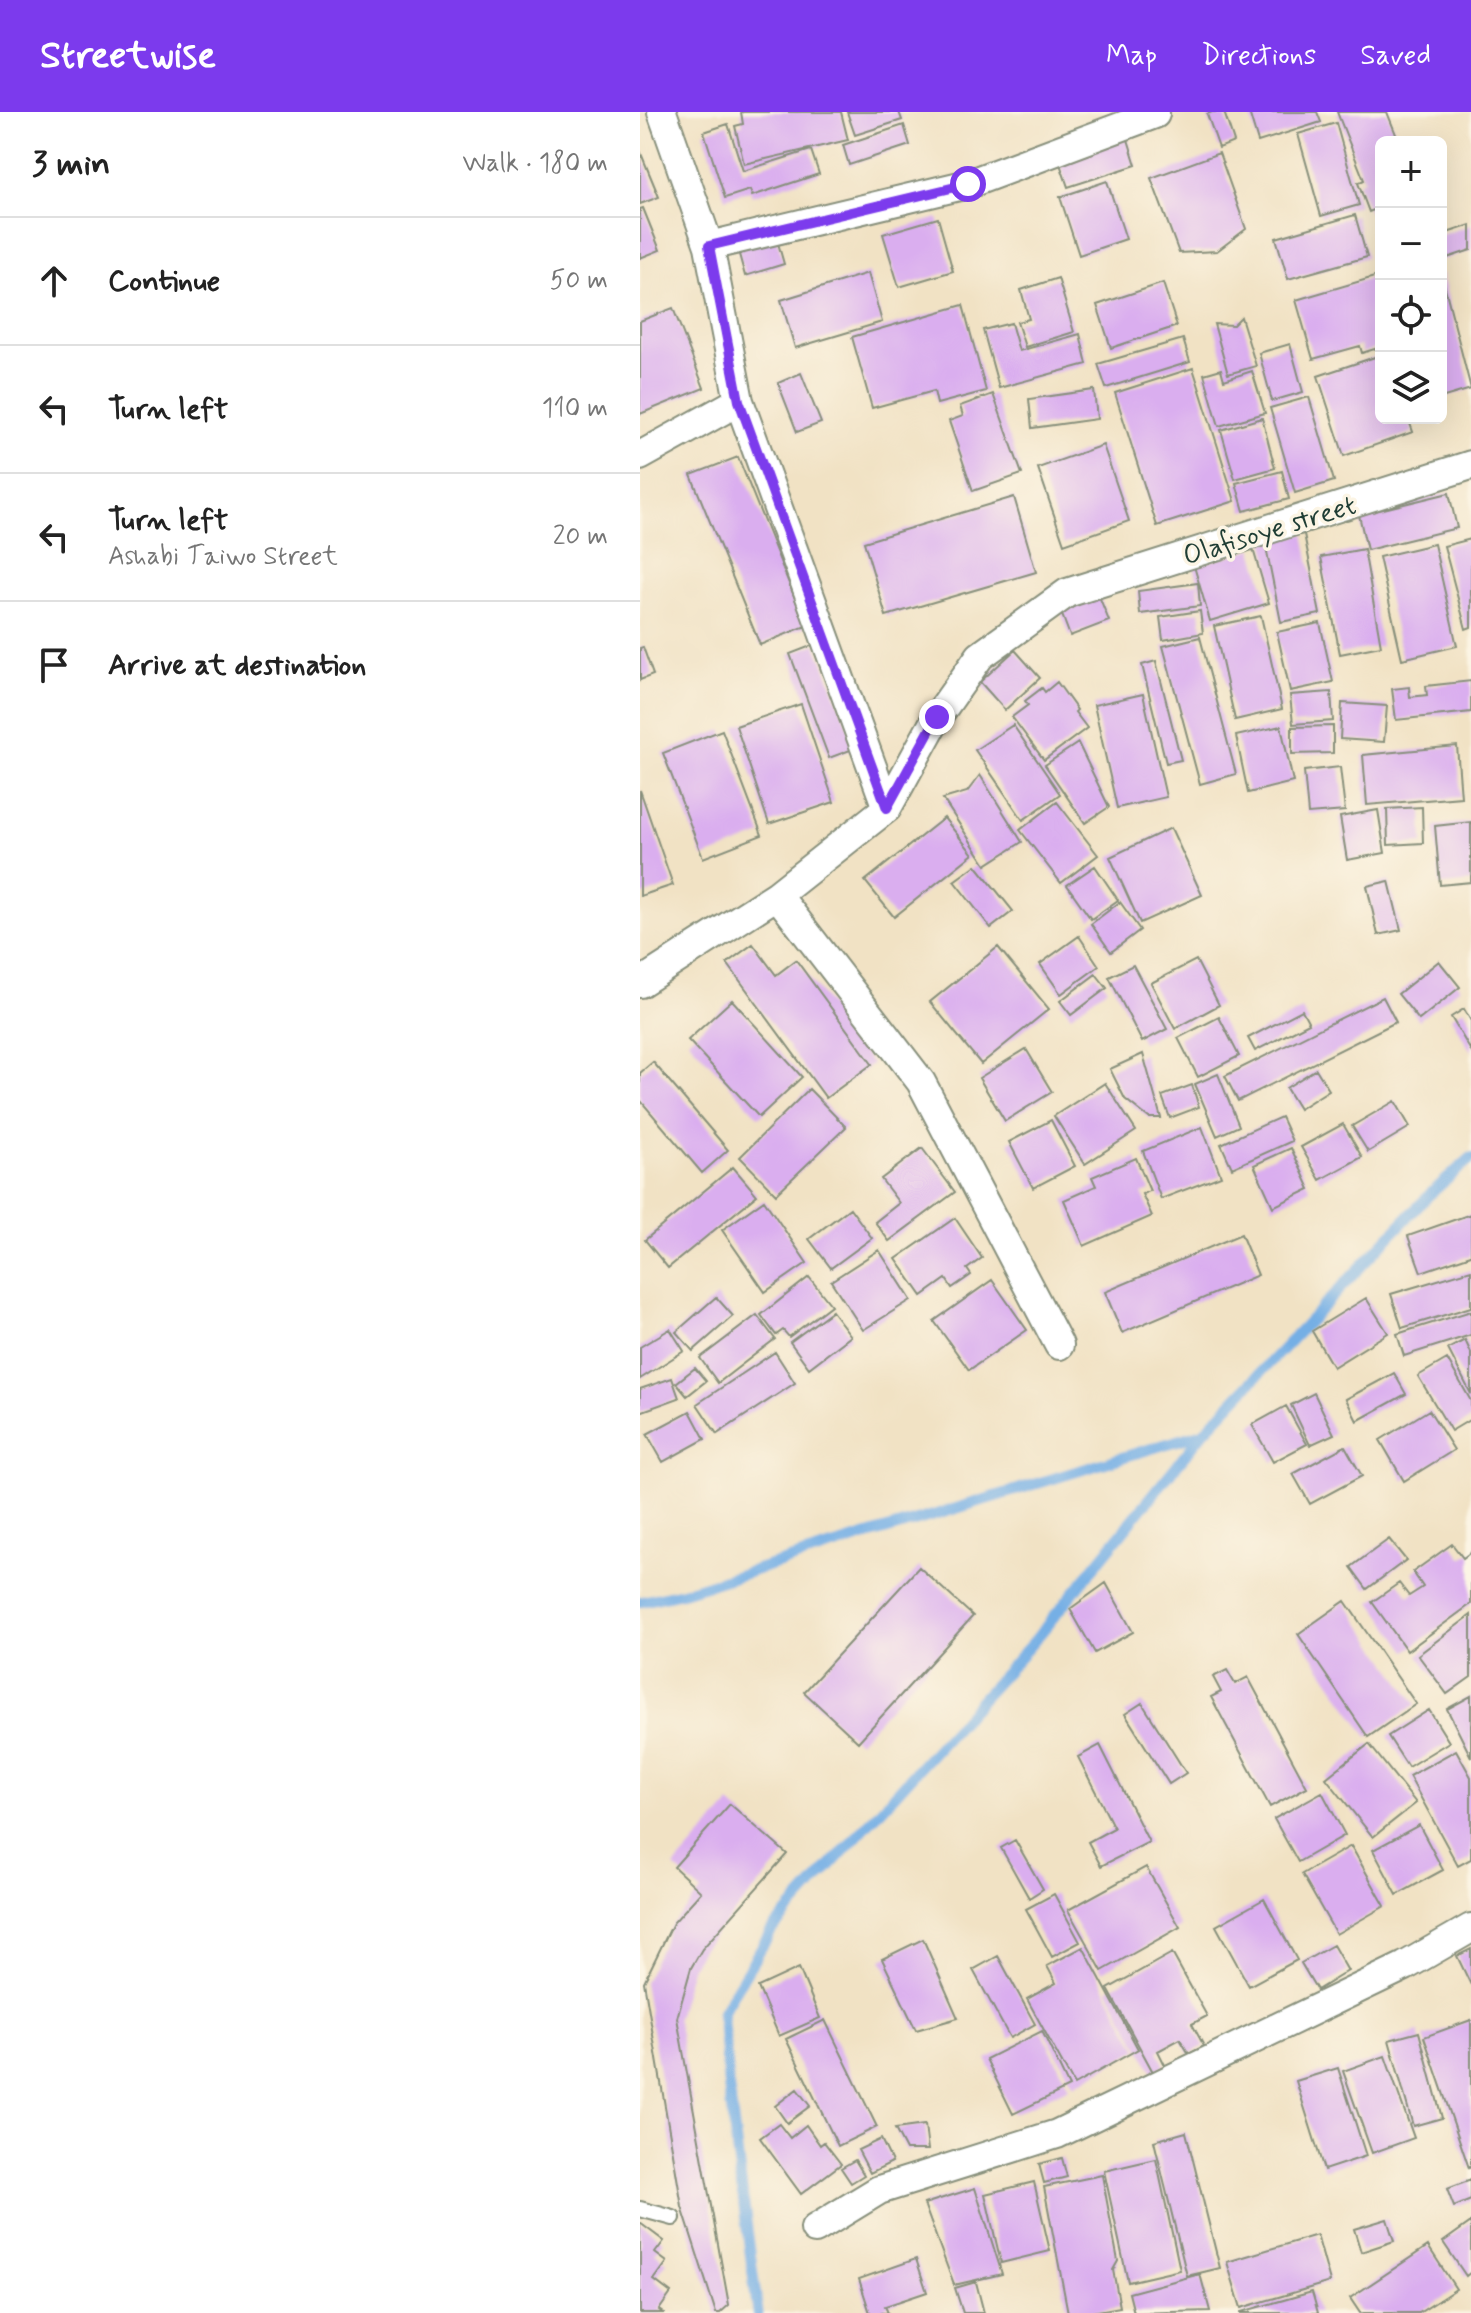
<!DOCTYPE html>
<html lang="en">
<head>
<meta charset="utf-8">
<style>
	:root { --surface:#fff; --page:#f6f6f6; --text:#222; --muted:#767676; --line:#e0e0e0; --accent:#7c3aed }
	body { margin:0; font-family:Mynerve,sans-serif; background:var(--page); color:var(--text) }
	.controls { position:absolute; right:24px; top:24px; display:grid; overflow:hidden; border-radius:12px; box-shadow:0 8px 32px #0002 }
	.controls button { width:72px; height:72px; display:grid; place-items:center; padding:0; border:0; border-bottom:2px solid var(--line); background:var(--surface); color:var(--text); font:40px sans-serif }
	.stop { position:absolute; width:24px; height:24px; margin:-18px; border:6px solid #7c3aed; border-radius:50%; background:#fff }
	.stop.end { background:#7c3aed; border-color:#fff; box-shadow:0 2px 8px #0008 }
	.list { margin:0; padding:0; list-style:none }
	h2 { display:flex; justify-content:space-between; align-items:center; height:104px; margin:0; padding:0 32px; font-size:34px }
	h2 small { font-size:26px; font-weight:400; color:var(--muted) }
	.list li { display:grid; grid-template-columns:52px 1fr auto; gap:24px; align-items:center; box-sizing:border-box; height:128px; padding:0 32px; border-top:2px solid var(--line) }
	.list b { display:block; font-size:30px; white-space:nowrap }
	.list p { margin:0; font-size:26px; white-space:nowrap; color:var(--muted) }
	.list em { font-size:26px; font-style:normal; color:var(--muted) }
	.icon { flex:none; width:44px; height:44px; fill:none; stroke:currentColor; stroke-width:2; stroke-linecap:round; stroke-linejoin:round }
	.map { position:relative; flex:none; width:831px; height:2201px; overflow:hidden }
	header { display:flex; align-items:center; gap:48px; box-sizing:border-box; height:112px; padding:0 40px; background:var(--accent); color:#fff }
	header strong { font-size:38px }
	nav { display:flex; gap:44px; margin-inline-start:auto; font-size:28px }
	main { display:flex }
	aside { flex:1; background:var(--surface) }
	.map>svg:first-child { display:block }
</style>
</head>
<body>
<header>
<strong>Streetwise</strong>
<nav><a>Map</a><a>Directions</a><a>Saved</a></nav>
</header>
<main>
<aside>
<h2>3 min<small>Walk · 180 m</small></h2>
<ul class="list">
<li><svg class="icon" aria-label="ahead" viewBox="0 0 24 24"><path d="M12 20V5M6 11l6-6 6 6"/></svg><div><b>Continue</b></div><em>50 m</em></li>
<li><svg class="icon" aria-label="left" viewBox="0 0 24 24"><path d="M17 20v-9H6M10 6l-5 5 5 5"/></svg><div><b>Turn left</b></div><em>110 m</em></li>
<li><svg class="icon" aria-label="left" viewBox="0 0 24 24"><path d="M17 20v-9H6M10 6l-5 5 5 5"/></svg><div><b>Turn left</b><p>Ashabi Taiwo Street</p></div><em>20 m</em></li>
<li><svg class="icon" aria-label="arrive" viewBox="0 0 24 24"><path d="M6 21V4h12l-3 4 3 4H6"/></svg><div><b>Arrive at destination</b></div></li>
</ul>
</aside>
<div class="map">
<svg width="831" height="2201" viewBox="0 0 831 2201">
	<rect width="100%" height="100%" fill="#fcf5e5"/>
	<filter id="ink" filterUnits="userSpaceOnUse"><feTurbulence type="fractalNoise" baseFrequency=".0125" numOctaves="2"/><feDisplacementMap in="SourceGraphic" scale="16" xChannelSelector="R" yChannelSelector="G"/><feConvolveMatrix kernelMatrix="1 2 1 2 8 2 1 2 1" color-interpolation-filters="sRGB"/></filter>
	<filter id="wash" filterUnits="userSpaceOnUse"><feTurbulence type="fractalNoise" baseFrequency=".006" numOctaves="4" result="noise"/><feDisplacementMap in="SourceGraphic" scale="32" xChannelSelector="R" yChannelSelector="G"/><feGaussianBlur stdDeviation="1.8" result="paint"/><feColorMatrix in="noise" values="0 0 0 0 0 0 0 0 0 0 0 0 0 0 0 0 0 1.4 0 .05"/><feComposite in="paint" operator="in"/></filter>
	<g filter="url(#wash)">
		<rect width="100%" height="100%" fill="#f1e2c4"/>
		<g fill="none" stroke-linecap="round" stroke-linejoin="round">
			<!-- stream -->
			<path stroke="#74afe5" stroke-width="11" d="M0 1490 44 1480 562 1321
				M118 2201 89 1978 82 1900 132 1818 395 1528 563 1321 789 1083 831 1046"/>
		</g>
		<g id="blocks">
			<!-- building -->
			<path fill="#daaeef" d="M101 0H201L208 28 104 52 95 14 103 12Z
				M207 0H259L262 8 215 23Z
				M572 0H584L594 30 579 36 567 2Z
				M609 0H677L681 10 618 30Z
				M697 0H747L759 30H741V95L729 100 718 71 724 68Z
				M696 11 719 93 681 104 658 22Z
				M88 12 103 59 171 38 179 62 112 84 110 78 85 86 64 20Z
				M264 13 270 33 209 53 203 33Z
				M486 21 496 53 428 75 417 43Z
				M0 39 19 85 0 92Z
				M579 41 606 117 577 139 539 141 511 66Z
				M467 69 486 127 439 143 420 85Z
				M3 96 20 138 0 146V97Z
				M715 103 727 145 648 167 636 126Z
				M298 106 313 159 259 175 243 122Z
				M831 113V138L801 148V123Z
				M136 124 144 152 105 164 97 135Z
				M801 160 831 277 801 286Z
				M228 161 242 210 155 236 141 188Z
				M741 163V235L722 241 720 234 673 247 656 188Z
				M418 166 434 220 385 235 377 210 389 207 381 178Z
				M523 171 537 214 471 236 457 193Z
				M323 193 346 279 297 292 294 279 232 296 212 225Z
				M33 196 64 276 0 302V209Z
				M601 205 616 254 588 262 574 212 593 213Z
				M371 211 379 239 440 222 447 252 359 276 343 218Z
				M543 227 550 250 466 276 458 252Z
				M650 232 663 280 632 289 619 241Z
				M741 243V306H768L773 320 704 344 678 264Z
				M553 256 595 389 517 414 475 281Z
				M581 257 584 268 612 259 625 301 579 314 564 262Z
				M161 261 181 311 157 320 138 271Z
				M454 278 457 307 392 316 389 287Z
				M353 282 382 362 333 379 309 309 323 304 320 294Z
				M669 285 694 369 655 381 630 296Z
				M622 306 635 356 595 367 581 318Z
				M463 333 489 409 424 432 398 356Z
				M98 345 166 514 120 533 51 363Z
				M642 359 649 387 604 399 596 371Z
				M809 381 817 416 727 438 719 403Z
				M374 385 396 460 246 504 224 430Z
				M664 422 680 502 641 510 625 430Z
				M831 427V515L826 517 804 434Z
				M794 432 817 534 762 547 739 445Z
				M613 437 629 491 570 509 554 454Z
				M724 437 741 534 700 542 681 445Z
				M558 471 560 494 500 502 498 479Z
				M459 484 469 509 430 524 421 500Z
				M560 499 563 521 523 528 520 505Z
				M621 504 642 597 595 608 574 514Z
				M680 511 693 570 650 579 637 520Z
				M560 525 596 662 560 672 523 534Z
				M176 532 216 636 189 646 150 542Z
				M3 535 13 563 0 568V536Z
				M375 538 400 566 365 598 340 570Z
				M516 549 541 648 526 651 502 553Z
				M831 569V600L756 608 752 577 769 575 770 585 787 583 786 574Z
				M417 570 437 598 435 600 447 616 404 648 372 605 388 593 385 589 402 576 405 580Z
				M691 580 693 609 653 612 650 583Z
				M503 582 526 685 477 696 454 593Z
				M702 591 747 594 744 630 700 627Z
				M161 592 194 690 129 712 96 614Z
				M373 613 420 682 383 708 335 638Z
				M641 614 653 670 608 681 596 624Z
				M693 614V641L652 642V615Z
				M82 618 122 723 63 746 23 641Z
				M438 631 469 695 445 711 405 653Z
				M817 634 821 685 727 693 723 643Z
				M700 655 705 699 668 702 664 659Z
				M340 663 382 730 346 753 303 687 327 680Z
				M0 678 33 773 0 784Z
				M417 690 458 743 421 771 380 718Z
				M782 695 783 731 748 733 747 697Z
				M738 698 745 741 707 748 700 705Z
				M304 706 333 742 254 805 225 769Z
				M831 710V770L800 773 795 714Z
				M531 716 562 783 500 811 470 745Z
				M336 753 373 799 351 816 314 769Z
				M455 754 478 788 451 807 427 773Z
				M749 769 761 818 738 823 727 774Z
				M480 790 500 818 471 840 451 812Z
				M439 824 459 854 421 882 400 852Z
				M113 832 136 863 156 848 232 952 186 986 87 851Z
				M358 835 409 897 341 952 290 890Z
				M556 848 579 893 535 917 511 871Z
				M799 849 820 875 779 908 758 882Z
				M493 853 527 917 502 930 469 865Z
				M456 862 467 876 431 903 420 889Z
				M743 885 756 910 598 989 585 964Z
				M92 888 162 965 119 1005 48 928Z
				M824 897 831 909V939L811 905Z
				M662 898 669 911 615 939 608 926Z
				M579 905 599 944 558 965 538 926Z
				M386 937 412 980 365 1009 339 966Z
				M503 942 521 1006H509L485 987 470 957Z
				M13 950 88 1038 62 1061 0 988V961Z
				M676 957 689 978 659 997 646 976Z
				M578 962 599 1014 577 1024 555 972Z
				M465 971 496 1019 445 1052 414 1004Z
				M552 973 559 995 530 1006 522 984Z
				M169 977 206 1015 136 1082 100 1045Z
				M755 989 770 1015 728 1040 712 1014Z
				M641 1005 652 1029 592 1056 581 1032Z
				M411 1008 435 1054 393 1076 369 1030Z
				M703 1012 722 1045 680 1068 661 1035Z
				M562 1015 581 1064 521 1087 503 1039Z
				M282 1036 315 1080 249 1129 235 1110 259 1091 241 1067Z
				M651 1036 670 1077 633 1095 614 1053Z
				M496 1046 510 1079 502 1082 512 1104 444 1134 424 1088 456 1074 452 1065Z
				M93 1055 117 1083 28 1156 5 1128Z
				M124 1088 167 1151 125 1180 82 1118Z
				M210 1096 232 1126 191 1156 169 1127Z
				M831 1102V1143L781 1160 768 1124Z
				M315 1106 342 1146 327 1157 331 1163 312 1176 306 1167 282 1184 256 1147Z
				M601 1122 618 1163 482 1221 465 1180Z
				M239 1138 271 1188 223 1218 191 1169Z
				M831 1158V1195L762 1216 751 1182Z
				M169 1165 191 1193 149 1225 143 1218 136 1223 121 1203Z
				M352 1168 387 1218 329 1258 294 1209Z
				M76 1185 93 1204 53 1239 36 1220Z
				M726 1186 748 1221 693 1255 672 1219Z
				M192 1199 211 1224 169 1256 150 1230Z
				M831 1199V1223L764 1244 757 1222Z
				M117 1203 135 1227 78 1271 60 1246Z
				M30 1217 44 1239 0 1267V1235Z
				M825 1228 831 1241V1282L808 1237Z
				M135 1240 155 1271 77 1322 57 1292Z
				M807 1247 831 1289V1307L811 1319 778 1264Z
				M55 1256 66 1269 47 1284 36 1271Z
				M754 1261 766 1282 717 1309 706 1287Z
				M32 1266 39 1286 0 1300V1277Z
				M674 1281 694 1322 670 1333 651 1293Z
				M646 1294 667 1332 633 1350 612 1313Z
				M789 1298 814 1338 764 1369 740 1328Z
				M50 1299 65 1327 23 1350 7 1322Z
				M705 1334 722 1364 670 1392 653 1362Z
				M749 1427 766 1448 727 1477 711 1455Z
				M812 1432 823 1446 831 1440V1492L767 1539 732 1490 759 1471 769 1484 783 1475 773 1460Z
				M279 1455 333 1504 218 1630 164 1580Z
				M466 1471 493 1520 455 1541 430 1497Z
				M705 1489 776 1592 728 1625 658 1522Z
				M831 1503V1565L807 1582 778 1543Z
				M587 1558 595 1572 608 1565 667 1675 630 1695 571 1585 581 1580 573 1565Z
				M831 1584V1645L807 1597Z
				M502 1591 546 1661 529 1672 485 1602Z
				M789 1598 809 1630 768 1655 748 1624Z
				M729 1632 776 1691 733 1725 686 1666Z
				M460 1633 509 1730 461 1754 448 1730 474 1716 438 1645Z
				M816 1638 831 1665V1747L818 1754 769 1664Z
				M682 1680 705 1723 658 1750 634 1707Z
				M90 1692 147 1742 62 1837 51 1856 37 1906 89 2193 80 2201H76L42 2095 4 1870 33 1811 61 1780 34 1755Z
				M779 1713 803 1758 757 1783 733 1738Z
				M375 1728 403 1777 389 1786 361 1736Z
				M711 1734 745 1794 696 1822 662 1762Z
				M506 1755 540 1815 462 1859 428 1798Z
				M414 1782 440 1830 412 1845 386 1797Z
				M624 1787 657 1848 609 1874 576 1814Z
				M283 1827 318 1906 276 1918 242 1847Z
				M693 1833 708 1859 677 1878 661 1851Z
				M443 1835 498 1937 434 1973 387 1887 416 1871 407 1854Z
				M831 1837V1873L817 1844Z
				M532 1841 567 1904 552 1912 564 1934 549 1942 540 1927 518 1939 525 1953 513 1960 468 1877Z
				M358 1844 395 1912 370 1926 333 1858Z
				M159 1856 180 1906 139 1924 118 1875Z
				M185 1908 237 2015 198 2034 146 1927Z
				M831 1908V2055L829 2056 784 1925Z
				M402 1919 429 1975 373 2002 346 1947Z
				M779 1920 802 2006 773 2014 749 1928Z
				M745 1944 774 2026 732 2041 703 1959Z
				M698 1956 726 2044 684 2058 656 1969Z
				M157 1977 170 1994 147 2011 135 1994Z
				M139 2012 150 2026 166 2013 180 2033 184 2030 201 2052 161 2082 120 2026Z
				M285 2013 288 2038H266L255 2017Z
				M546 2020 580 2156 547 2164 514 2029Z
				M241 2027 252 2050 230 2061 218 2038Z
				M422 2046 427 2065 404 2071 399 2052Z
				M516 2047 540 2158 488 2170 464 2059Z
				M215 2048 224 2063 211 2071 201 2056Z
				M462 2063 478 2149 473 2158 480 2195 447 2201H428L404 2075Z
				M831 2068V2088L814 2095 807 2077Z
				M394 2070 410 2139 361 2151 345 2082Z
				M335 2076 362 2162 314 2173 284 2092Z
				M747 2107 754 2129 721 2140 714 2117Z
				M831 2110V2160L826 2164 803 2130Z
				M0 2111 24 2129 15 2141 27 2150 14 2168 31 2181 19 2198 23 2201H0Z
				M677 2123 690 2170 601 2196 587 2150Z
				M788 2134 816 2177 779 2201H720L710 2186Z
				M276 2147 287 2180 245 2194 248 2201H230L219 2167Z
				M560 2162 570 2199 494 2201 489 2181Z
				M336 2170 344 2201H323L315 2176Z
				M672 2180 678 2201H601V2200Z"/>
		</g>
	</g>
	<g filter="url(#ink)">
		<use href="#blocks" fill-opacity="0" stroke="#88907c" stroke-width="2"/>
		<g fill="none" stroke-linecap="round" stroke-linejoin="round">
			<defs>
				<path id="service" d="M0 2097 33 2106"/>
				<path id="minor" d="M22 0 69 134 328 72 515 2 514 0
					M69 134 99 289 247 696
					M0 344 99 289
					M137 783 281 970 419 1233
					M0 871 137 783 247 696 297 605 340 544 427 481 831 353
					M175 2117 239 2078 417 2022 765 1854 831 1816"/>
			</defs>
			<!-- service casing -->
			<use href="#service" stroke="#88907c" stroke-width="18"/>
			<!-- minor casing -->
			<use href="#minor" stroke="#88907c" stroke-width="32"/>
			<!-- service -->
			<use href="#service" stroke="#fff" stroke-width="14"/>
			<!-- minor -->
			<use href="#minor" stroke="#fff" stroke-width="28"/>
		</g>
	</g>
	<g fill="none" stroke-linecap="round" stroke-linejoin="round" filter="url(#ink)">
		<!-- route -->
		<path stroke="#7c3aed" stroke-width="10" d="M297 605 247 696 99 289 69 134 328 72"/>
	</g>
	<g text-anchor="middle" stroke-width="7" stroke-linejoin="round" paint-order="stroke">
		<!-- street labels -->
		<g font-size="28" fill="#1f3d34" stroke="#fcf5e5">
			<text transform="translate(629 417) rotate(-17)" y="10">Olafisoye street</text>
		</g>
	</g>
</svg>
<div class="controls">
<button>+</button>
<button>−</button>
<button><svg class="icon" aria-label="locate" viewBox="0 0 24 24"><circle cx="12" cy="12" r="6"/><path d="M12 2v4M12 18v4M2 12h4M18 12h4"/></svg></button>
<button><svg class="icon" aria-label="layers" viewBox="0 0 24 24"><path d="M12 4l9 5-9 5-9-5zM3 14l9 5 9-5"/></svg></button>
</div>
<div class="stop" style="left:328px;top:72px"></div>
<div class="stop end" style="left:297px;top:605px"></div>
</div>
</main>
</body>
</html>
